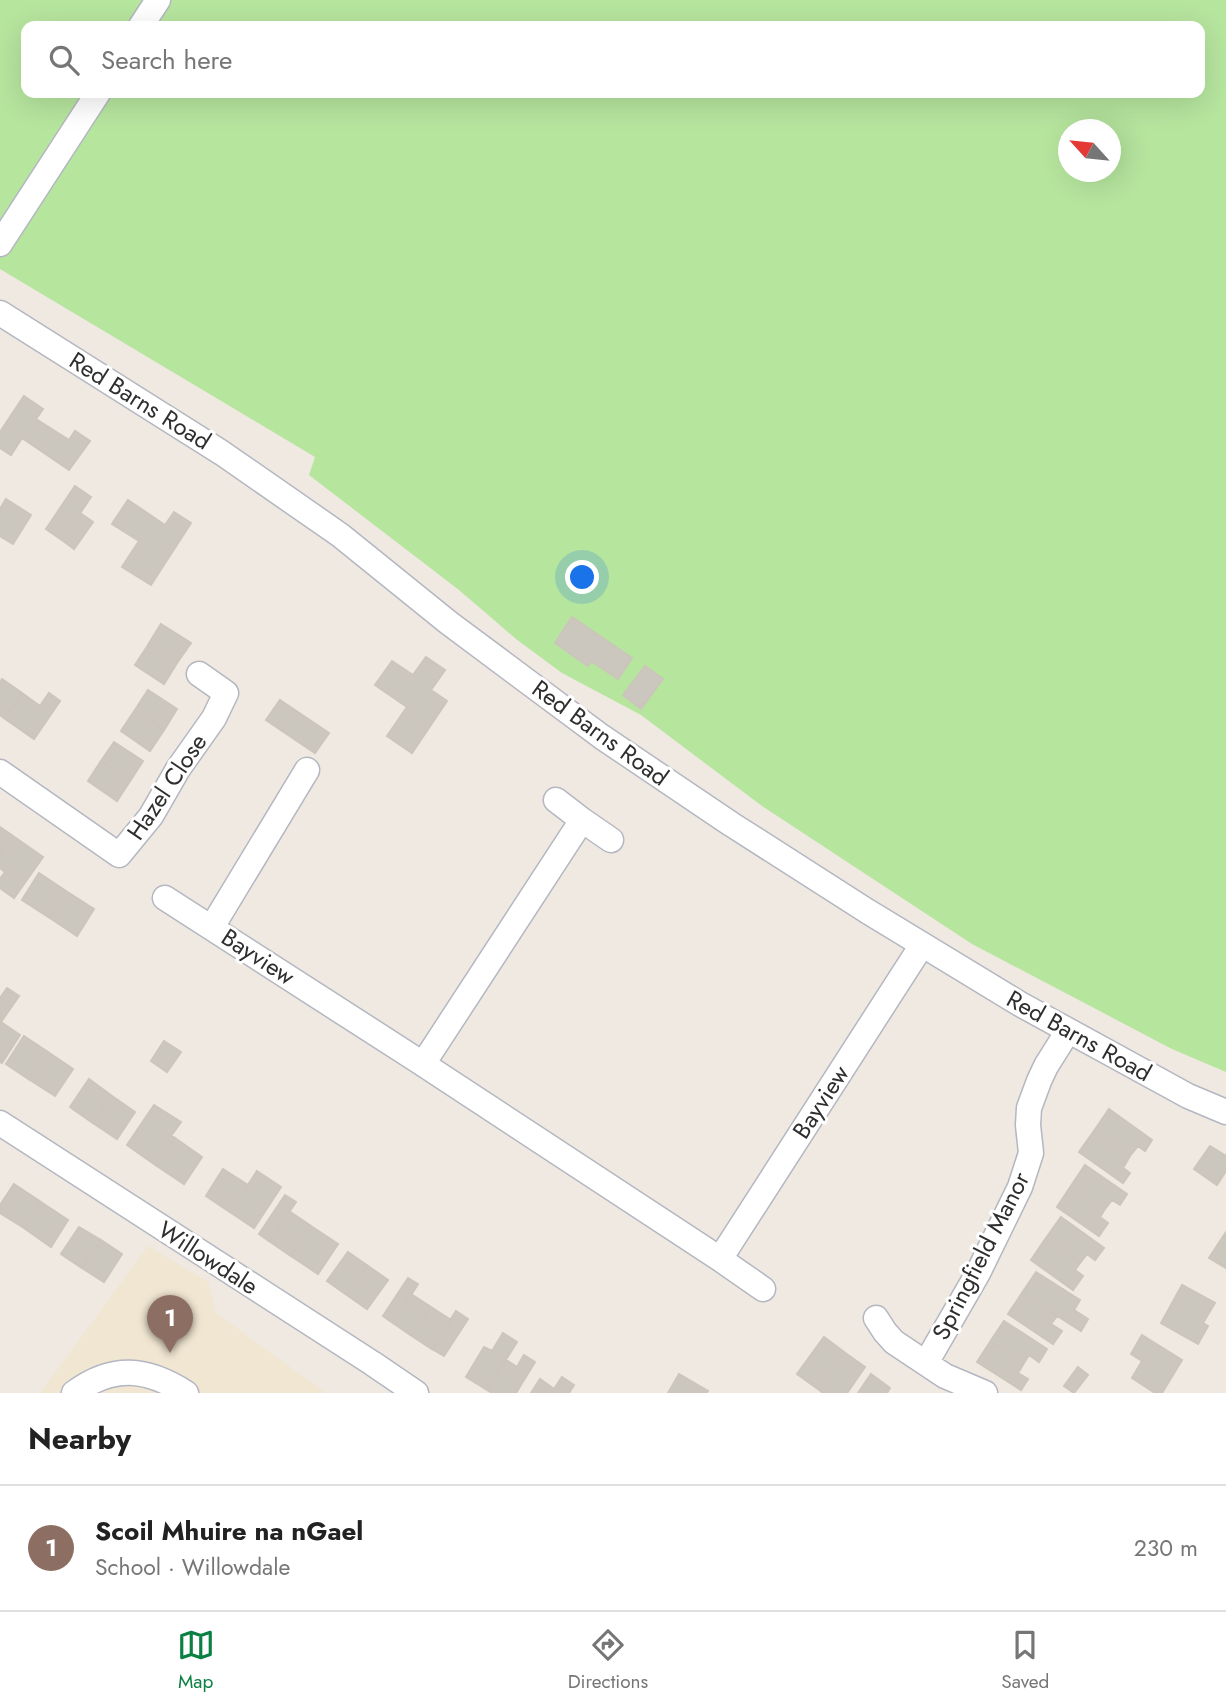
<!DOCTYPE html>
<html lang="en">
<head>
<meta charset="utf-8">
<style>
	:root { --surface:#fff; --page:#f6f6f6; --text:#222; --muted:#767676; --line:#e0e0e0; --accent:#0b8043 }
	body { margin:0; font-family:Jost,sans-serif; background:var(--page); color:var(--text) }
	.compass { position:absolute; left:1058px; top:119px; width:63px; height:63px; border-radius:50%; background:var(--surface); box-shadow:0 7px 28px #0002; rotate:297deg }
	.you { position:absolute; left:583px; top:578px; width:24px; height:24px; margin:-18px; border:5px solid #fff; border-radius:50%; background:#1a73e8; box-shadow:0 0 0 10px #1a73e833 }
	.badge { display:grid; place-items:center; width:46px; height:46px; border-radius:50%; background:var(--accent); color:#fff; font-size:23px; font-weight:700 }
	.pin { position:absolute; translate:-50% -58px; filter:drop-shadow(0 2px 4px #0008) }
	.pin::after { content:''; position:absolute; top:37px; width:24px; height:21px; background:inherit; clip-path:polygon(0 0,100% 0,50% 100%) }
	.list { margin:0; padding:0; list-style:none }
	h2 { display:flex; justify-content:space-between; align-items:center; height:91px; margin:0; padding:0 28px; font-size:30px }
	h2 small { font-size:23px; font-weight:400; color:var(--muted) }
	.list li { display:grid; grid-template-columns:46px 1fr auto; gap:21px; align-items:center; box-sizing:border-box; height:126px; padding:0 28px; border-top:2px solid var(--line) }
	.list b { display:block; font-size:26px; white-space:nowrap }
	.list p { margin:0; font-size:23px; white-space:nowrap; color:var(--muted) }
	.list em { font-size:23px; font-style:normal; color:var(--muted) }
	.icon { flex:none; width:38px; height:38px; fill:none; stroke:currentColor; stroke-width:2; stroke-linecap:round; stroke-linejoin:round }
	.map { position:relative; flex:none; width:1226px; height:1393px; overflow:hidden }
	.search { position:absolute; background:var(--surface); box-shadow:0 7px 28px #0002; left:21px; right:21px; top:21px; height:77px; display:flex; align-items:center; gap:18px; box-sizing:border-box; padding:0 24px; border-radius:14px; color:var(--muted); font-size:26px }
	.sheet { height:217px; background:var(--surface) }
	nav { display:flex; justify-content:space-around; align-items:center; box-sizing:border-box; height:98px; border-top:2px solid var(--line); background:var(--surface); font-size:19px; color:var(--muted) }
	nav a { display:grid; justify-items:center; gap:4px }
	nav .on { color:var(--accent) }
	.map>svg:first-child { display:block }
</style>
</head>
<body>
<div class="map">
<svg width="1226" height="1393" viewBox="0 0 1226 1393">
	<rect width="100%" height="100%" fill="#efe9e1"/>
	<!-- education -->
	<path fill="#f0e6d1" d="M148 1246 208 1282 216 1313 326 1393H40Z"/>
	<!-- green -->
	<path fill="#b6e59e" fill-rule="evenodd" d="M0 0H1226V1072L1172 1049 972 944 762 806 641 715 562 673 516 639 459 590 309 475 315 457 0 269ZM26 26H1200V93H26ZM1068 130H1110V172H1068Z"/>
	<!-- building -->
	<path fill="#cbc7bf" stroke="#cbc5ba" stroke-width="2" d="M24 396 43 409 36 419 69 440 75 431 90 441 69 470 22 438 11 455 0 448V432Z
		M75 486 91 497 62 540 46 529Z
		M6 499 31 515 13 544 0 536V509Z
		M128 500 165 525 174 512 191 523 151 585 122 567 139 541 112 524Z
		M80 513 93 522 74 549 62 540Z
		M572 617 632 658 618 679 591 661 588 666 555 643Z
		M161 624 191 643 177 663 148 645Z
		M148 645 177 663 164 684 135 665Z
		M426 657 445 670 431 690 447 701 412 753 387 736 407 707 375 685 392 661 413 675Z
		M645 666 663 679 641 709 623 695Z
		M2 679 22 693 4 718 0 715V683Z
		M148 690 177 709 164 730 135 710Z
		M22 693 40 706 49 693 60 701 34 739 4 718Z
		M280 700 329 733 315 753 266 720Z
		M135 710 164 730 150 751 121 731Z
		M114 742 143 761 130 781 101 761Z
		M101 761 130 781 117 801 88 781Z
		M0 827 13 836 0 855Z
		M13 836 43 857 14 898 0 888V879L5 872 0 868V855Z
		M39 873 66 891 50 918 22 900Z
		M66 891 94 909 77 936 50 918Z
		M7 988 19 996 1 1022 20 1035 2 1063 0 1062V998Z
		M24 1036 48 1052 30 1080 6 1064Z
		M164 1041 181 1052 167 1072 151 1061Z
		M48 1052 73 1069 55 1096 30 1080Z
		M89 1079 112 1096 93 1123 70 1107Z
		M112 1096 135 1112 117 1139 93 1123Z
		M154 1105 181 1122 171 1136 175 1138 157 1166 127 1145Z
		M1109 1109 1152 1140 1145 1151 1138 1146 1130 1156 1094 1131Z
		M1094 1131 1130 1156 1123 1168 1130 1173 1123 1183 1079 1152Z
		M175 1138 202 1157 184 1184 157 1166Z
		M1210 1146 1226 1156V1171L1217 1185 1194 1169Z
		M1085 1165 1127 1194 1120 1205 1112 1200 1105 1209 1071 1186Z
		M223 1169 248 1185 230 1212 206 1196Z
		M257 1171 281 1187 254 1228 230 1212Z
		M14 1184 41 1202 24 1228 0 1213V1205Z
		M1071 1186 1105 1209 1100 1217 1108 1223 1099 1236 1057 1207Z
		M285 1195 296 1202 269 1241 259 1234Z
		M41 1202 68 1220 51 1247 24 1228Z
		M289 1211 311 1226 291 1256 269 1241Z
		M1061 1217 1104 1248 1095 1260 1087 1254 1080 1263 1046 1238Z
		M311 1226 338 1244 318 1274 291 1256Z
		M79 1227 101 1240 82 1268 61 1254Z
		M1226 1232V1268L1209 1258Z
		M1046 1238 1080 1263 1075 1270 1083 1276 1073 1290 1031 1260Z
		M101 1240 122 1254 104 1282 82 1268Z
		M348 1252 368 1266 347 1295 327 1281Z
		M368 1266 388 1280 367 1309 347 1295Z
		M1036 1272 1080 1300 1074 1310 1088 1319 1081 1331 1022 1293Z
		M408 1278 418 1284 393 1323 383 1316Z
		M1182 1285 1215 1303 1203 1323 1208 1326 1198 1344 1161 1323Z
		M1022 1293 1057 1316 1051 1324 1062 1331 1053 1344 1008 1314Z
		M411 1294 431 1307 412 1336 393 1323Z
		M431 1307 451 1320 432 1349 412 1336Z
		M456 1311 468 1319 444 1356 432 1349Z
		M1004 1321 1047 1349 1039 1362 1029 1355 1024 1363 990 1342Z
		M503 1333 517 1342 487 1390 466 1377 484 1347 492 1351Z
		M1142 1335 1182 1360 1162 1393H1155L1132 1378 1142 1361 1131 1354Z
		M824 1337 844 1352 818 1389 797 1374Z
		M990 1342 1024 1363 1018 1373 1028 1379 1021 1390 977 1362Z
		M844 1352 865 1367 847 1393H823L818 1389Z
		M524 1355 535 1362 516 1393H492L487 1390 506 1360 517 1367Z
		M1078 1367 1088 1375 1074 1393 1064 1386Z
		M679 1374 708 1391 706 1393H668Z
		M871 1374 890 1388 887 1393H858Z
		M562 1377 574 1385 569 1393H531L540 1379 554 1389Z"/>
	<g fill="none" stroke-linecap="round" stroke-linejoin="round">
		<defs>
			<path id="minor" d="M141 26 158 0
				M0 244 98 93
				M0 313 222 453 340 535 449 623 602 737 731 824 867 911 1020 1004 1188 1096 1226 1112
				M0 772 119 855 151 816 178 769 214 718 226 693 199 674
				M556 800 582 820 423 1064 720 1259
				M582 820 611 840
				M165 898 423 1064
				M212 927 307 770
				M0 1123 372 1363 416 1393
				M763 1289 720 1259 922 945
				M876 1318 885 1332 894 1342 945 1376 985 1393
				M926 1363 978 1273 1020 1187 1031 1153 1028 1125 1029 1108 1039 1081 1046 1066 1068 1031
				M74 1393C113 1364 147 1368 186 1393"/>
		</defs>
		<!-- minor casing -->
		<use href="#minor" stroke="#b4b7c1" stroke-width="27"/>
		<!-- minor -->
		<use href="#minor" stroke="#fff" stroke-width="24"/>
	</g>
	<g text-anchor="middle" stroke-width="6" stroke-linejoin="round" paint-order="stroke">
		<!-- street labels -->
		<g font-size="24" fill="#2e2e2e" stroke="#fff">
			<text transform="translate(140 401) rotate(32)" y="8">Red Barns Road</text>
			<text transform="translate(600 733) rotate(36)" y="8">Red Barns Road</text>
			<text transform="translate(167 787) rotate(-56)" y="8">Hazel Close</text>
			<text transform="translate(258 957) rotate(33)" y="8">Bayview</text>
			<text transform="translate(1079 1036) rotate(29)" y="8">Red Barns Road</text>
			<text transform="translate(821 1102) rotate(-57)" y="8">Bayview</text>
			<text transform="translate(981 1256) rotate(-63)" y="8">Springfield Manor</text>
			<text transform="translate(208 1258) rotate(33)" y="8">Willowdale</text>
		</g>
	</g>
</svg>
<svg class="compass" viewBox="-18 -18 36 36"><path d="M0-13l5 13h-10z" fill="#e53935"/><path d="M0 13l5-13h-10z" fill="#767676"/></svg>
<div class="you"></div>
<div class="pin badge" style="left:170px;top:1353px;background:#8d6e63">1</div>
<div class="search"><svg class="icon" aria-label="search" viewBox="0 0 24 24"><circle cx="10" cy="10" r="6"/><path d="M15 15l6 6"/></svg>Search here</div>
</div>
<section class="sheet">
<h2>Nearby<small></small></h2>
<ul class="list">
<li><span class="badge" style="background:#8d6e63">1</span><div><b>Scoil Mhuire na nGael</b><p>School · Willowdale</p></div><em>230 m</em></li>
</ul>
</section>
<nav>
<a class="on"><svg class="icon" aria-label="map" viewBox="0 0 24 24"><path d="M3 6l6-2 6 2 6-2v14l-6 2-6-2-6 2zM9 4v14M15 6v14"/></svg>Map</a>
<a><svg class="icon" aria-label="directions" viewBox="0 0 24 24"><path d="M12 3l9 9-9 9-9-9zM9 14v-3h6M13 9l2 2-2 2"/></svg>Directions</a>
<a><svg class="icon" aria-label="saved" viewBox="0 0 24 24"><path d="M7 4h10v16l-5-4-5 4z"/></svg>Saved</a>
</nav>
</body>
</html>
